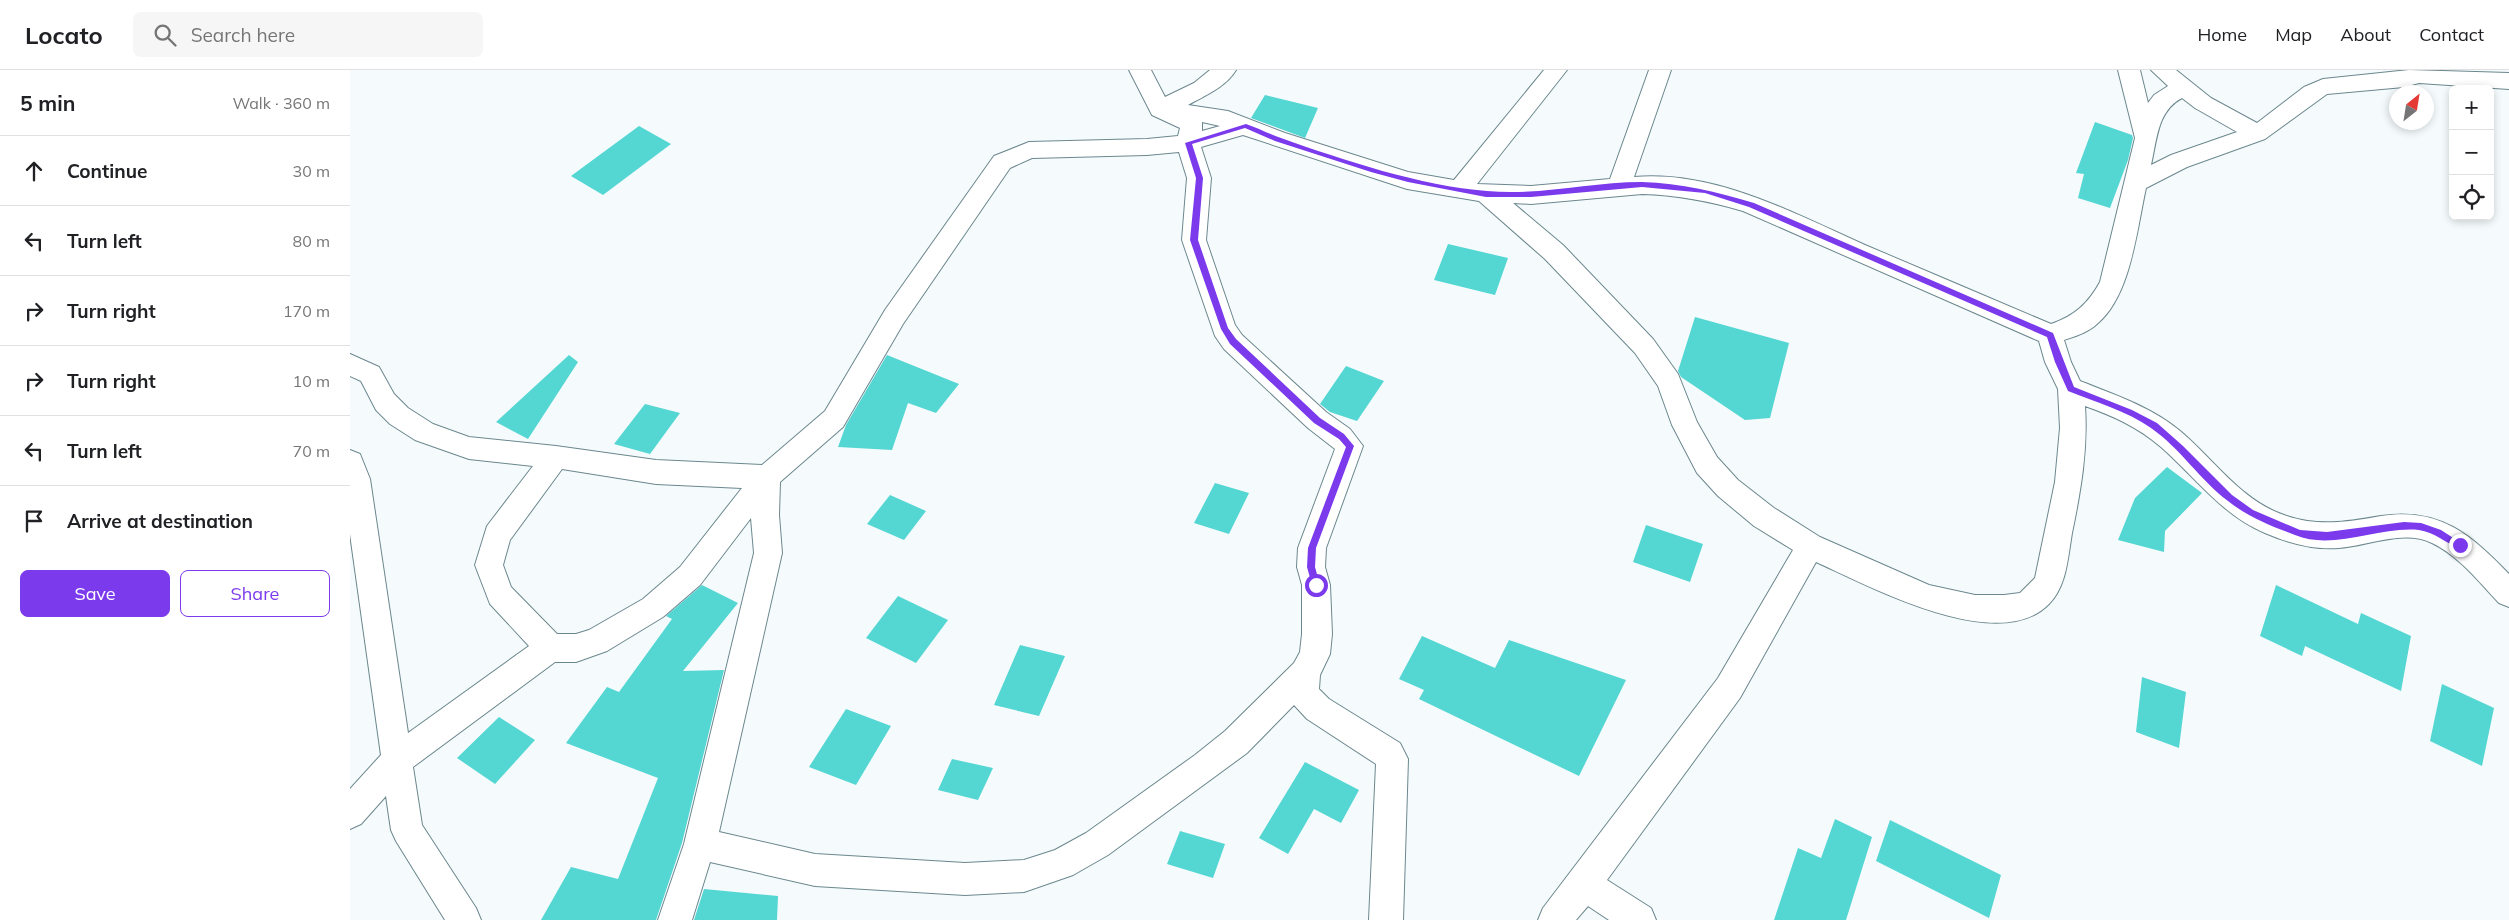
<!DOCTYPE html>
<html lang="en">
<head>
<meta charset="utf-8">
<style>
	:root { --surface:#fff; --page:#f6f6f6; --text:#202124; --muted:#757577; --line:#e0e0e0; --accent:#7c3aed }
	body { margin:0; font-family:Mulish,sans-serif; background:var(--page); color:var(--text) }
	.controls { position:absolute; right:15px; top:15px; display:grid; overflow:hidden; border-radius:8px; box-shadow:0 2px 8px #0003 }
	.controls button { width:45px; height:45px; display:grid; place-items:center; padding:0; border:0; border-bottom:1px solid var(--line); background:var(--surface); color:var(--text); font:25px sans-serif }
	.compass { position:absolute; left:2039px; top:15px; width:45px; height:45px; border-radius:50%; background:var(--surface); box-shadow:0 2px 8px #0003; rotate:30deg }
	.stop { position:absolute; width:15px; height:15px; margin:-11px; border:4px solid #7c3aed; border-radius:50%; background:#fff }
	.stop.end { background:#7c3aed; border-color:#fff; box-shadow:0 1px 5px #0008 }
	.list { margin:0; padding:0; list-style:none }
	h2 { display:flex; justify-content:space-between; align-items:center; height:65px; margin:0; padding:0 20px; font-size:21px }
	h2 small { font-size:16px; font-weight:400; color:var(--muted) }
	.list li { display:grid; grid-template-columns:32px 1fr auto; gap:15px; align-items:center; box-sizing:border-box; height:70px; padding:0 20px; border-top:1px solid var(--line) }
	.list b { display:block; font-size:19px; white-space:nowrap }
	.list em { font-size:16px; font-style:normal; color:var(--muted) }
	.actions { display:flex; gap:10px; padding:15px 20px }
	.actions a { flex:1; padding:11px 0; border:1px solid var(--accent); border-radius:8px; text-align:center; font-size:18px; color:var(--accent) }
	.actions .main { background:var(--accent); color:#fff }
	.icon { flex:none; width:28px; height:28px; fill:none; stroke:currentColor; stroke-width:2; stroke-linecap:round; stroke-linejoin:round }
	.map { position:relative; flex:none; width:2159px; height:850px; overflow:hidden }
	header { display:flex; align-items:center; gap:30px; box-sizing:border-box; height:70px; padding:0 25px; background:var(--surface); border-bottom:1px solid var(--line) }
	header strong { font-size:24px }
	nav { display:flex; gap:28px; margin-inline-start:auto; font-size:18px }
	.search { width:350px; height:45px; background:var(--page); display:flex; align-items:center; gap:12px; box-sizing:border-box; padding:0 18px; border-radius:8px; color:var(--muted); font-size:19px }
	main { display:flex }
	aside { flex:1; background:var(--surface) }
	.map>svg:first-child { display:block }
</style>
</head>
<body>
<header>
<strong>Locato</strong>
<div class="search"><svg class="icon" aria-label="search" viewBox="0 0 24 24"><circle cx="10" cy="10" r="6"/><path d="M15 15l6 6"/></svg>Search here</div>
<nav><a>Home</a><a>Map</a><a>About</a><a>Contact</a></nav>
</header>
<main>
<aside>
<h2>5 min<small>Walk · 360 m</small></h2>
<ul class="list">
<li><svg class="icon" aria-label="ahead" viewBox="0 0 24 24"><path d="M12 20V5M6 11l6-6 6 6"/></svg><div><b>Continue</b></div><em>30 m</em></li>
<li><svg class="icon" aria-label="left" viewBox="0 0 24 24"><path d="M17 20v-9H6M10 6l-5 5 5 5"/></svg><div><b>Turn left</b></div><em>80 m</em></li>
<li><svg class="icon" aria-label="right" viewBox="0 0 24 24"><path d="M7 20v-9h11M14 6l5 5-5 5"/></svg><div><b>Turn right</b></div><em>170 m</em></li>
<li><svg class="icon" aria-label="right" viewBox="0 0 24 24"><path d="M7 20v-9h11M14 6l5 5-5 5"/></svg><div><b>Turn right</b></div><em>10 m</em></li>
<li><svg class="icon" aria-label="left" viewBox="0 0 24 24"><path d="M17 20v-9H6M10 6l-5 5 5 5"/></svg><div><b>Turn left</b></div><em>70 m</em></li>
<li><svg class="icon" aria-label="arrive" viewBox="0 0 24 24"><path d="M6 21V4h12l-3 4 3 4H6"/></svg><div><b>Arrive at destination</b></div></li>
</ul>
<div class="actions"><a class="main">Save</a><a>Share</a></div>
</aside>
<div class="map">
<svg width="2159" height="850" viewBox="0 0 2159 850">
	<rect width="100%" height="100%" fill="#f5fbfd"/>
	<!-- building -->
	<path fill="#54d6d3" d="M915 25 968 38 955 68 901 48Z
		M1745 52 1782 65 1783 68 1778 90 1760 138 1728 128 1734 104 1726 103Z
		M289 56 321 74 253 125 221 106Z
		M1098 174 1158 188 1145 225 1084 210Z
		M1345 247 1439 273 1420 348 1395 350 1331 307 1328 301Z
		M219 285 228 292 178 369 146 352Z
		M537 285 609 314 586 343 558 333 542 380 488 377 496 355Z
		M996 296 1034 311 1007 351 980 342 970 334Z
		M295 334 330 343 300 384 264 374Z
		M1817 397 1852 423 1815 461 1814 482 1768 470 1785 428Z
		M865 413 899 423 879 464 844 453Z
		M540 425 576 441 554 470 517 454Z
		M1296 455 1353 474 1340 512 1283 492Z
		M352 515 388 533 333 601 374 600 332 773 306 850H191L221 797 268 809 308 708 216 673 257 617 269 622 322 549 316 546Z
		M1926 515 2008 554 2011 543 2061 566 2051 621 1955 576 1952 586 1910 566Z
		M548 526 598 550 566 593 516 568Z
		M1072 566 1145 598 1159 570 1276 610 1229 706 1069 629 1074 620 1049 609Z
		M670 575 715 586 689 646 644 635Z
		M1792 607 1836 622 1829 678 1786 662Z
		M2092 614 2144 638 2132 696 2080 671Z
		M496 639 541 656 506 715 459 697Z
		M149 647 185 670 145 714 107 688Z
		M602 689 643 698 628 730 588 720Z
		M955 692 1009 720 991 753 964 739 938 784 909 768Z
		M1485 749 1522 767 1496 850H1424L1448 778 1471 788Z
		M1540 750 1651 805 1639 848 1526 791Z
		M830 761 875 774 863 808 817 794Z
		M354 819 428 826 427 850H344Z"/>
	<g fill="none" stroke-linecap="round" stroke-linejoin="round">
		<defs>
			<path id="minor" d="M779 0H801L815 27 844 13 860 0H886C876 17 854 26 838 35L878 41 935 63 1058 102 1104 110 1194 0H1217L1127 114 1181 116 1260 109 1299 0H1321L1284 107C1365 100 1443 143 1515 175 1577 201 1639 228 1701 254 1724 246 1738 234 1750 212L1785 68 1768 0H1790L1798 33 1804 25 1818 16 1801 0H1826L1861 28 1907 53 1954 17 1973 9 2059 0 2159 3V19L2069 13 2054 17 1977 24 1915 69 1837 97 1796 118C1787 158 1781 225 1748 253 1739 262 1726 266 1714 270L1721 292 1730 311C1765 325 1799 336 1829 360 1863 388 1890 430 1934 445 1968 457 1997 452 2031 446 2090 437 2121 465 2159 504V537L2149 533C2129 512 2109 486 2082 473 2054 459 2017 476 1989 478 1963 480 1938 473 1915 463 1872 445 1845 407 1811 377 1788 357 1763 346 1735 336 1738 379 1731 420 1722 463 1718 486 1717 516 1699 534 1648 586 1519 516 1466 492L1390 628 1257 810 1301 838 1306 850H1259L1238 836 1226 850H1188L1193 838 1368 608 1443 480 1404 456 1368 426 1347 403 1322 355 1308 316 1285 283 1195 189 1129 131 1057 119 893 65 851 77 861 108 856 170 885 255 892 265 976 342 1000 359 1013 376 976 478 975 497 980 515 982 564 980 584 970 605 969 619 979 629 1050 673 1058 689 1053 850H1019L1026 694 957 649 944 635 897 683 758 785 723 805 674 822 615 825 465 816 360 792 342 850H308L334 774 404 483 401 448 350 515 313 547 257 581 226 592H205L63 697 72 755 126 838 131 850H95L46 771 41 760 36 726 11 754 0 759V719L31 685 0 464V380L10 384 20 409 58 663 179 576 140 534 125 495 137 456 183 396 119 389 65 370 40 354 26 340 11 311 0 306V284L29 297 44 324 58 338 83 354 119 367 206 376 306 390 412 395 475 341 535 240 644 86 679 72 797 69 828 66 830 58 802 45ZM1832 28 1845 38 1887 62 1821 85 1801 95C1807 70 1807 41 1832 28ZM852 52 870 56 852 61ZM829 82 837 108 832 170 865 266 874 279 958 358 985 379 948 478 947 497 952 515V564L950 582 944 593 875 661 845 685 736 763 705 780 674 790 615 793 465 784 369 762 432 483 429 445 430 412 493 357 553 254 660 98 682 88 797 85ZM1292 124C1328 125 1359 131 1393 141L1689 271 1695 292 1708 319 1710 358 1705 412 1685 508 1670 523 1654 525H1625L1579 515 1470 467 1424 438 1388 410 1367 387 1347 352 1328 304 1303 269 1213 175 1163 133 1181 134ZM212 399 306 414 392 418 330 497 293 529 239 560 226 564H207L161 517 153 495 160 470Z"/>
		</defs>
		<!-- minor casing -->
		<use href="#minor" stroke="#6b878e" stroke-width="2"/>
		<!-- minor -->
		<use href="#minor" fill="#fff" fill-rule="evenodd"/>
	</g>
	<!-- route -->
	<path fill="#7c3aed" d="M896 54C908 58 919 64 931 68 993 90 1071 116 1137 121 1189 126 1240 112 1292 112 1331 113 1367 122 1404 133L1703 263 1724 317 1782 340 1807 353 1833 376 1882 425 1903 440 1950 460 1977 462 2054 452 2071 453 2091 460 2114 475 2110 479C2096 473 2084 462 2069 460 2029 456 1983 481 1945 465 1921 456 1898 447 1878 431 1850 410 1830 378 1801 358 1777 341 1745 332 1718 321L1705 292 1697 267 1399 137 1355 123 1292 117 1181 127H1136L1058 112 1021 102 925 71 895 58 842 74 853 108 848 170 878 258 886 269 970 348 994 364 1004 376 966 478 965 497 970 515 966 519 962 515 957 497 958 478 996 377 989 369 964 353 880 274 871 259 840 170 846 108 835 73Z"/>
</svg>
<div class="controls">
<button>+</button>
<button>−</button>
<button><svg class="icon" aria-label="locate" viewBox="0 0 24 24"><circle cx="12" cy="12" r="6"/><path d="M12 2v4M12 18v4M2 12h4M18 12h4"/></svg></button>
</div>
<svg class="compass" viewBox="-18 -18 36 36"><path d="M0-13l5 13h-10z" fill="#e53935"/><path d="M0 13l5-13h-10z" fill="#757577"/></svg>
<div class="stop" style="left:966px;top:515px"></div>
<div class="stop end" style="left:2110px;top:475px"></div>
</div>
</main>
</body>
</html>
